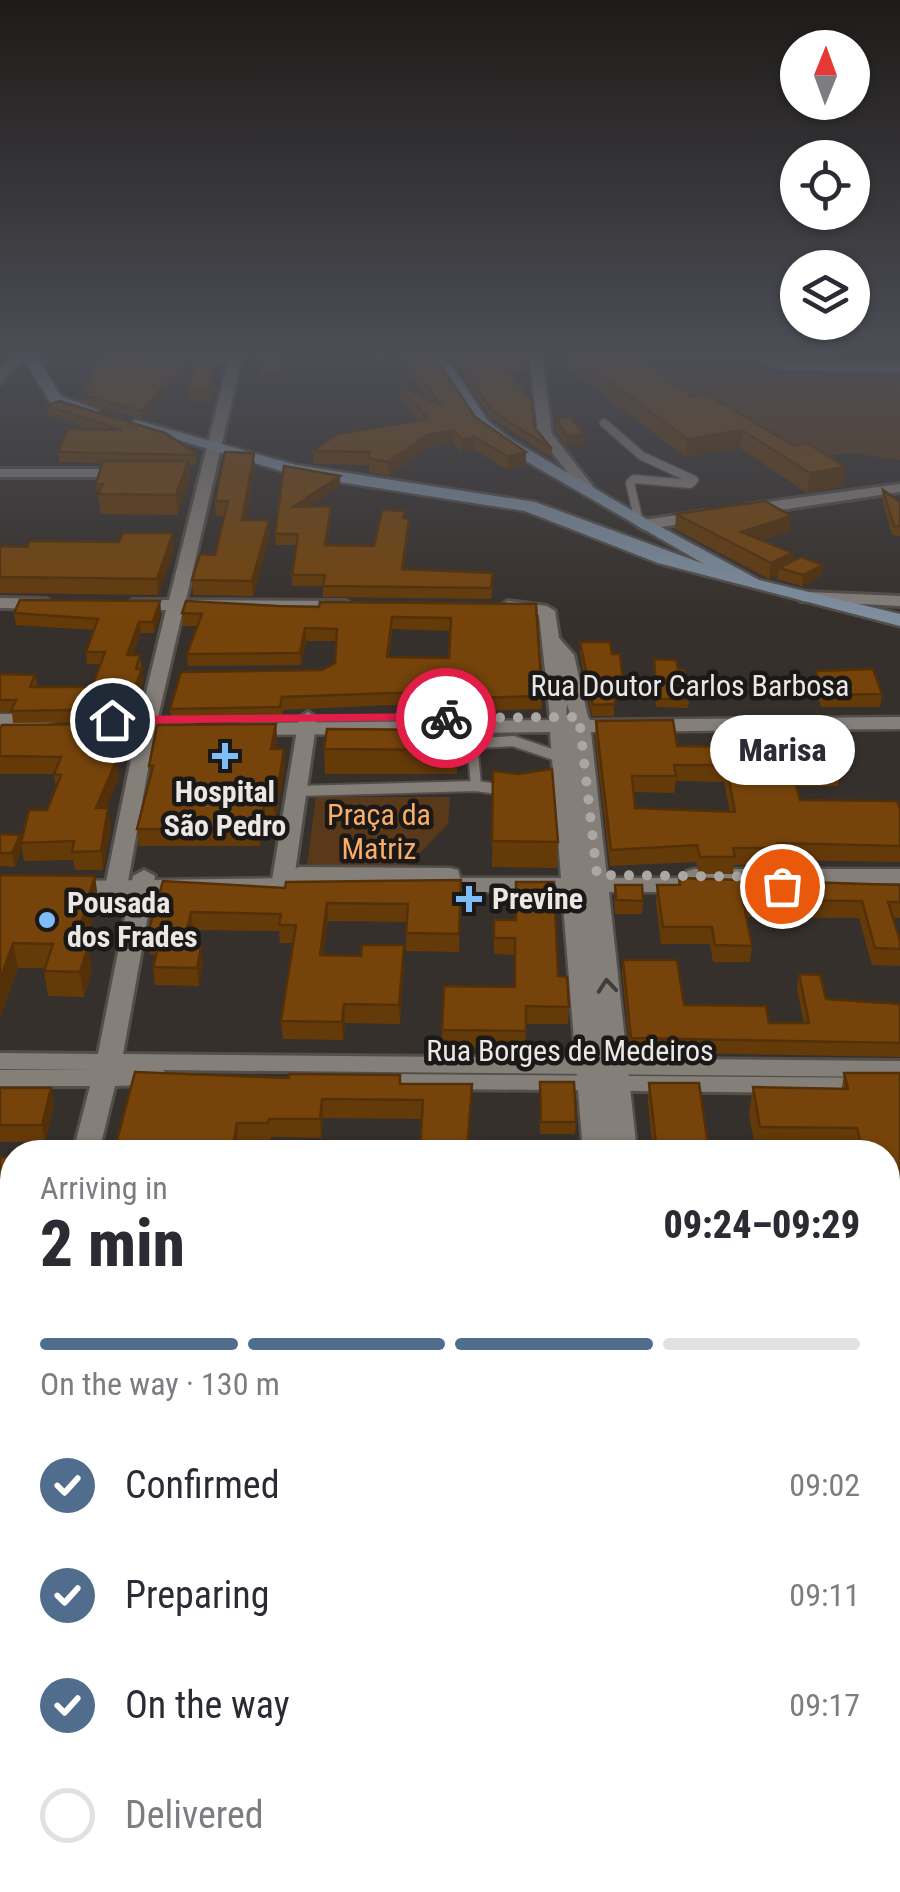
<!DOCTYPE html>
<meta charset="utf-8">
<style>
body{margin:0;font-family:"Roboto Condensed",sans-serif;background:#f2f2f3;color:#2b2b33;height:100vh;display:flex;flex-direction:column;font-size:38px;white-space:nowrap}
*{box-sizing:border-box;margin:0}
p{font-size:32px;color:#7c7c81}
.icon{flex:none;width:55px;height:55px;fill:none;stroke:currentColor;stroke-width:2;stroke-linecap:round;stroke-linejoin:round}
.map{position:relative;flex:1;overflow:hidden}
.sheet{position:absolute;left:0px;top:1140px;width:900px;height:752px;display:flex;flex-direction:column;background:#fff;border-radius:40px 40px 0 0;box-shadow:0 2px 8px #0004}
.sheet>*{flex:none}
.needle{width:65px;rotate:1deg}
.controls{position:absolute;left:780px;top:30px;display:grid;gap:20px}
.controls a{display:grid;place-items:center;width:90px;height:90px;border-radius:50%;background:#fff;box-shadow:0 2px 8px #0004;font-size:50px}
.pin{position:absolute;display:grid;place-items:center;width:85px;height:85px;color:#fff;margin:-42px;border:5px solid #fff;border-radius:50%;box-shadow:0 2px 10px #0007}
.courier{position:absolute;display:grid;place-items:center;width:100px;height:100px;margin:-50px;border:8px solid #e11d48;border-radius:50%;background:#fff;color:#222;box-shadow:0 2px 12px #0007}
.bubble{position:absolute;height:70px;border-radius:35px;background:#fff;box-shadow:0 2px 8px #0004;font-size:32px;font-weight:800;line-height:70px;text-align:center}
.headline em{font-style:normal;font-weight:800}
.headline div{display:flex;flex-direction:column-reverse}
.headline{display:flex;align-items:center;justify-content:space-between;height:170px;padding:0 40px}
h1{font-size:65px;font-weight:800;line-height:75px}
.bar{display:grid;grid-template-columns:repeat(4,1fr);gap:15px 10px;align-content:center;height:120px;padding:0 40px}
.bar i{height:12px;border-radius:8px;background:#e1e1e2}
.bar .selected{background:#516d8d}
.bar p{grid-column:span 4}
ol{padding:0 40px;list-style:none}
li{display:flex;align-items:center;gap:30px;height:110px}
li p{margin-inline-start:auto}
li .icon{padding:10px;border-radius:50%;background:#516d8d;color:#fff;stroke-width:4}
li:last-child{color:#7c7c81}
li i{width:55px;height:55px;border:5px solid #e1e1e2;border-radius:50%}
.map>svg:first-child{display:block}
.green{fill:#5a391a}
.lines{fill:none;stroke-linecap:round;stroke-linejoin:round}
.service-far1-casing{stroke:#524e4a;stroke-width:11}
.service-casing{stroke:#524e4a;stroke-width:14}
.minor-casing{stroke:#524e4a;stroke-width:6}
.tertiary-casing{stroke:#524e4a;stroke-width:5}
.secondary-casing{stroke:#524e4a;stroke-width:5}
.service-far1{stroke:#857f7a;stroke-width:8}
.service{stroke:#857f7a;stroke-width:10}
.minor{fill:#857f7a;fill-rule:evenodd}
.tertiary{fill:#857f7a;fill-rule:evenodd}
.secondary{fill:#7f8f9f;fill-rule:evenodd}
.wall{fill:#653a09;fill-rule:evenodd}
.shaded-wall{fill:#533008}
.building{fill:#76440b;stroke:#533008;stroke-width:2.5;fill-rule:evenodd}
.oneway{stroke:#403d3a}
.route{fill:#e11d48}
.done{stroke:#aba7a4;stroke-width:10;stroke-dasharray:0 18}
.poi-dot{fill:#7fbdfa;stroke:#1b1917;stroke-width:4}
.labels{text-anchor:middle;stroke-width:9;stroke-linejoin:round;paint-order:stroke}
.street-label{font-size:30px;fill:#eae7e4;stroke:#1b1917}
.poi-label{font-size:30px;font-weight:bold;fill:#eae7e4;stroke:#1b1917;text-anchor:start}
.park-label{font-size:30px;fill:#f9ad66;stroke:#1b1917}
</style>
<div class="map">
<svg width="900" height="1892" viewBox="0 0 900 1892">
<rect width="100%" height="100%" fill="#36302c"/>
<!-- green -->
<g class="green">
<path d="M608 352H754L769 374 900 375V460L852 453 804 458Z"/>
<path d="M316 797H450L448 824 406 867 307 865Z"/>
</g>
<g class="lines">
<defs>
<path id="service-far1" d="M604 423 642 456 694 480 690 484 634 479 630 483 639 522"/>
<g id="service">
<path d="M476 786 473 753 480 743 513 741 563 758"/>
<path d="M298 791 476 786 504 790"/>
</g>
<g id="minor">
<path d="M15 352H27L0 384V371Z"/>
<path d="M132 352H243L186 600 346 601 354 606 346 611 183 610 155 730 127 887 116 893 105 887 137 730 166 610H133L125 605 133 600H169L228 362 143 361Z"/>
<path d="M529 352H541L552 434 595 489V495H585L538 434Z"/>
<path d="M760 352H772L782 361 900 364V372L780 369 764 363Z"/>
<path d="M0 469H128L135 473 128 477H0Z"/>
<path d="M900 484V492L746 515 738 510 746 505Z"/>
<path d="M704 511 709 513V519L644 530 636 525 644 520Z"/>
<path d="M807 592 900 596V606L801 601V593Z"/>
<path d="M0 598 46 599 54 604 46 609 0 608Z"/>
<path d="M508 601 547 606 555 611 559 638 574 655 588 717 586 721H572L567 704 566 721 559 723 550 717 539 615 502 610 500 606Z"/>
<path d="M308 712 317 718 293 886 282 892 271 886 299 718Z"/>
<path d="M144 870 155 876 123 1054 900 1061V1077L163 1070 173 1078 170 1084 115 1086 99 1152H73L90 1086H0V1070H95L0 1069V1053L98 1054 133 876Z"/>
<path d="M373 1074 900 1078V1094L364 1088 361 1082 364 1076Z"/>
<path d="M271 1880H309L308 1892H270Z"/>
<path d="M644 1880H717L719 1886 717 1892H643Z"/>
</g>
<g id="tertiary">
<path d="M559 711 569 716 579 711 586 713 590 720 900 717V729L591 732 607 878H684L687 871 695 869H900V883H721L718 890 710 892H609L637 1152H583L562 892H430L422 890 420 882 329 881 328 890 320 892 0 896V882L291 878 288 874 292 869 300 867 450 868 458 870 460 878H561L550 732 245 735 234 729 245 723 549 720 552 713Z"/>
<path d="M0 714H45L55 720 45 726H0Z"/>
<path d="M190 724 201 730 197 734 90 737 79 731 90 725Z"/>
<path d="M900 1395V1423H888V1397Z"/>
</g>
<g id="secondary">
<path d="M19 352H33L61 396 98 410V416L50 402Z"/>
<path d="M415 352H431L453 368 488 421 512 440 650 521 759 580 900 614V626L658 563 525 511 295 475 128 425 136 420 296 465 535 502 704 564 500 446 477 427 443 374Z"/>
</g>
</defs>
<!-- service-far1 casing -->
<use href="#service-far1" class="service-far1-casing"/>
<!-- service casing -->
<use href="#service" class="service-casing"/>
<!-- minor casing -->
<use href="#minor" class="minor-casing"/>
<!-- tertiary casing -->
<use href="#tertiary" class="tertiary-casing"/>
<!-- secondary casing -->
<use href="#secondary" class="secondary-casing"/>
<!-- service-far1 -->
<use href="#service-far1" class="service-far1"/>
<!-- service -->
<use href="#service" class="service"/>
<!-- minor -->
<use href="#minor" class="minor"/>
<!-- tertiary -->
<use href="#tertiary" class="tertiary"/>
<!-- secondary -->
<use href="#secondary" class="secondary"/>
</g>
<!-- wall -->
<g class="wall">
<path d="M258 352 282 365 283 374 260 375Z"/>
<path d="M356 352H382V363L362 364Z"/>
<path d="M401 352H424L475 417 526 452V465L507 470 475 450 461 452 453 443 427 448 389 476 369 472V465L313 464V451L418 421 400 399V386L427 399 401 360Z"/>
<path d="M444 352H521L527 362V370L507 371 535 428 552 449 551 457 491 418 456 366 444 357Z"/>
<path d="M568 352H636L655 371 692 396 843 486 807 493 740 448 686 457 567 368Z"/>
<path d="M142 358 189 365 142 419 82 402V395L83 394V391Z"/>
<path d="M217 366 210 401 189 402 188 392Z"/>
<path d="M59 401 165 433 195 453 196 463V465H189L190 481 178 515 101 514 96 484 102 463 59 462 58 452 68 429H91L48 415 46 406Z"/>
<path d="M556 419 584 445 566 446 555 429Z"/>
<path d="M255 468 246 520H269L270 535 253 596 193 595 192 580 215 555 225 516H216L215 501Z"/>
<path d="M340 476V486L309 507 331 506V517L327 545 374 546 405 518 409 529 404 569 493 584 491 599 323 597V586H292V575L297 545H276L275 534Z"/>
<path d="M883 490 900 502V536L892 535 882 499Z"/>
<path d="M676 514 790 531 762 540 793 553 792 561 823 565 821 576 802 586 777 579 778 575 769 579 675 529Z"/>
<path d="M0 546 174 549 158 595 0 593Z"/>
<path d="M160 601 161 613 154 633H141L133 655H140L143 681 128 722 13 723 12 713 0 712V674L35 675 37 687H92L101 664H87L86 652 94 630 16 625 14 613Z"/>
<path d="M536 604 542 709 447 712V706L391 705 283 710 281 720 172 721 170 709 322 670 335 663 337 641H306L301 665 188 666 187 654 197 626H183L182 613 278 606ZM392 629 451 631 449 658 389 657Z"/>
<path d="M580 642 612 654 623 683V694H614V716H592L580 653Z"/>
<path d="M654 659 678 669 689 699 688 708 656 707Z"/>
<path d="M816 671 882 694 880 707H821L814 683Z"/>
<path d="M780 719 841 770 838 786H796L800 800 900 809V862L777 860 776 865H734L733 874H699L696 862 610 866 595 737 596 721 677 746 750 747 780 745 778 735ZM676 781 724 782 730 812 635 808 634 792 674 793Z"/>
<path d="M119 724 121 741 115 759 119 777 106 808H108L111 826 103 870H75L73 860 24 861 21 843 47 810 56 788 54 774H0V729Z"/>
<path d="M276 724 277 740 275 749H284L285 766 275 822H265L260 846H139L137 829 150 775 149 766Z"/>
<path d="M457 730V774H325L324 749Z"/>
<path d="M493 771 518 774 558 842 557 868 492 867Z"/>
<path d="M0 834 20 835 22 848 15 867 0 866Z"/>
<path d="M0 875 95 876 98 900 85 946 92 970 84 997 48 996 44 971 45 968H18L0 1018Z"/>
<path d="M679 878 900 885V918H894L900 940V966L872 965 859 918 746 917 752 946 750 962H713L710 944H661L656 902 657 885H678Z"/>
<path d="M461 880 459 952 406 951 407 922 328 921 323 955 361 956 404 945V963L400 1024 345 1023 343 1040 283 1039 281 1021 293 943H280L279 931 193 930 189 948H201L203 966 199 986 155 985 153 967 156 955 149 954 147 936 163 881 285 888Z"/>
<path d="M615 885 643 901 642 914H615L614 898Z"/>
<path d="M494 920 558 976 569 1007 568 1024H526L525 1048 442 1047V1030L515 987V955L494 954Z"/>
<path d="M623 960 684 1005 769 1023H804L797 988 799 974 826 999 900 1004V1057L630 1052 622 973Z"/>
<path d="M135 1072 400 1084 472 1103 422 1119 323 1118 321 1138 271 1137 270 1142H238Z"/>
<path d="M844 1073H900V1218H888V1152H756L749 1114 753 1087 842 1088Z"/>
<path d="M649 1083 709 1152H653L648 1102Z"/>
<path d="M0 1088H51L54 1105 45 1142H0Z"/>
<path d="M540 1095 576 1122 575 1134H540Z"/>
<path d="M12 1428V1561L8 1579H12V1701H0V1437L8 1436Z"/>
<path d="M888 1445 900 1504V1555H888Z"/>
</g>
<!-- shaded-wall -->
<g class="shaded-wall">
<path d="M216 357 217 366 210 401 209 392Z"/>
<path d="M188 358 189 365 142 419 141 411Z"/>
<path d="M453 430V443L427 448 389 476 388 462 427 435Z"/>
<path d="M742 430 740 448 686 457 687 439Z"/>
<path d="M584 434V445L566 446 567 436Z"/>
<path d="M475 437V450L461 452 462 439Z"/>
<path d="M526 452V465L507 470 508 457Z"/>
<path d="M254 453 255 468 244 535 242 520Z"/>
<path d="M188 461 190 481 178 515 176 495Z"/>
<path d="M845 467 843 486 807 493 810 473Z"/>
<path d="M340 476V486L294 517 293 507Z"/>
<path d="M331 506V517L325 556V545Z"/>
<path d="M791 516 790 531 740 547 741 532Z"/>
<path d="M409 519V529L402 580V569Z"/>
<path d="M269 520 270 535 253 596 252 581Z"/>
<path d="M173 533 174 549 158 595 157 579Z"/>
<path d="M793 553 791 569 779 568 778 575 769 579 771 563Z"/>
<path d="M823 565 821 576 802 586 803 575Z"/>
<path d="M160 601 161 613 154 633 153 622Z"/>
<path d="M139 622 141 633 129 667 127 655Z"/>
<path d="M305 628 306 641 301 665 300 653Z"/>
<path d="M142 669 143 681 128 722 126 709Z"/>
<path d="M119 724 121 741 110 777 107 759Z"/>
<path d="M276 724 277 740 272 766 271 749Z"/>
<path d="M284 749 285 766 275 822 274 806Z"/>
<path d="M117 759 119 777 99 826 96 808Z"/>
<path d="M264 806 265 822 260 846 259 829Z"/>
<path d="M108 808 111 826 103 870 101 851Z"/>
<path d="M20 835 22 848 15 867 12 853Z"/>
<path d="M95 876 98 900 78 970 74 946Z"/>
<path d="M327 903 328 921 321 974 320 955Z"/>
<path d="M191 912 193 930 185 966 183 947Z"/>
<path d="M13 943 18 968 0 1018V980Z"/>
<path d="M404 945V963L400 1024 399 1005Z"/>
<path d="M88 946 92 970 84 997 80 972Z"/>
<path d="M201 948 203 966 199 986 197 968Z"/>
<path d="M344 1004 345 1023 343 1040 342 1022Z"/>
<path d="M51 1088 54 1105 45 1142 42 1125Z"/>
<path d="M322 1099 323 1118 321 1138 320 1119Z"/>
<path d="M237 1123 238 1142 237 1152H232Z"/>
<path d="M12 1203V1245L0 1287V1244Z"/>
<path d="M12 1504V1561L1 1608 0 1555Z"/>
<path d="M12 1656V1687L9 1673Z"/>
</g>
<!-- building -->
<g class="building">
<path d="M105 352H135L142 358H188L141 411 82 395 91 391H83Z"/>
<path d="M258 352H278L282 365 260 367Z"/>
<path d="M358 352H382V358L361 359Z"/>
<path d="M403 352H424L440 364 475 417 526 452 508 457 475 437 462 439 453 430 427 435 388 462 368 458 370 452 313 451 338 434 428 419 400 386 440 405Z"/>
<path d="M448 352H521L527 362 501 363 532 400 535 428 552 449 491 410 456 358Z"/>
<path d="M570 352H636L655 371 692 396 707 394 794 446 807 443 845 467 810 473 742 430 687 439Z"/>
<path d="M197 357H216L209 392H188Z"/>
<path d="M59 401 165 433 195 453V455L58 452 68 429 122 430 46 406Z"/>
<path d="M570 417 584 434 567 436 556 419Z"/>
<path d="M225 452 254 453 242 520H269L252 581 192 580 200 554 215 555 228 501H215Z"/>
<path d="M103 461H188L176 495 98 494 103 484H96Z"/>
<path d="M284 466 340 476 293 507 331 506 325 545 374 546 382 510 405 511 403 518 409 519 402 569 493 573 491 588 323 586 325 575H292L298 534H275Z"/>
<path d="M883 490 900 502V526H894Z"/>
<path d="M765 501 791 516 741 532 793 553 771 563 676 514Z"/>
<path d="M123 533H173L157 579 0 577V546L27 547 30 541 119 542Z"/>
<path d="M801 557 823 565 803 575 779 568Z"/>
<path d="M20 600 160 601 153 622H139L127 655H140L136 669H142L126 709 11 711 16 700H0V674L35 675 30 687H92L105 652H86L98 619 14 613Z"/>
<path d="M186 601 278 606 319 607 320 602 536 604 542 696 447 699V693H391L282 697 280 707 170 709 181 672 322 670 335 663 337 629 305 628 300 653 187 654 202 614 182 613ZM392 617 451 618 449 658 387 657Z"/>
<path d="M580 642H610L612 654H620L623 683 613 682 615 704 593 705Z"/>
<path d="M654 659 676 660 678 669H684L689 699H657Z"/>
<path d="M873 669 882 694 823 695 816 671Z"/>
<path d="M780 719 827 720 841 770H792L800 800 897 801 900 809V846L777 843 778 848H733L735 857H700L697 845 611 850 596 721 673 720 677 746 750 747 786 745ZM674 765H726L735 812 635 808 632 776H676Z"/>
<path d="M119 724 107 759H117L96 808H108L101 851 72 852 74 841 21 843 29 810H47L61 775 54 774 61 757 0 756V729L2 725Z"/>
<path d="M276 724 271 749H284L281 769 274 806H264L259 829H137L153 766H149L157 725Z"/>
<path d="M327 729 457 730V750L324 749Z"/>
<path d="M552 769 558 842 492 841 493 771 518 774Z"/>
<path d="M0 834 20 835 12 853H0Z"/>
<path d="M0 875 95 876 74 946H88L80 972 44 971 53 944 13 943 0 980Z"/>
<path d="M679 878 900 885V902H888L900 940V949L875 948 862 901 743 900 752 946 715 945 712 927H663L657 885H680Z"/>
<path d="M461 880 459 934 406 933 408 904 327 903 320 955 361 956 362 945H404L399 1005 344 1004 342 1022 281 1021 296 925H279L281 914 191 912 183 947 201 948 197 968 153 967 161 937 147 936 163 881 285 888 286 882Z"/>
<path d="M516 882H554L558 976 567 977 569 1007 526 1006V1031L442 1030 444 986 515 987V938H494V920H516Z"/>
<path d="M615 885H642L643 901 616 900Z"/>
<path d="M623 960H677L684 1005 766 1006 769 1023H809L799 974 820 975 826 999 900 1004V1043L631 1038Z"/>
<path d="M135 1072 289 1078V1074L400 1075V1084H472L467 1152H420L423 1100 322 1099 320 1119H269L268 1123H237L232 1152H114Z"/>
<path d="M844 1073H900V1191L888 1190V1152H863L857 1128 760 1127 753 1087 848 1089Z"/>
<path d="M540 1082H574L576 1122H541Z"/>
<path d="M649 1083H699L709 1152H657Z"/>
<path d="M0 1088H51L42 1125H0Z"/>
<path d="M0 1157 12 1158V1203L0 1244Z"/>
<path d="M9 1428H12V1504L0 1555V1437L8 1436Z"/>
<path d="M888 1445 900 1504V1533H888Z"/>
<path d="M0 1579H12V1656L9 1673 0 1672Z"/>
<path d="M530 1880H618L619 1892H531Z"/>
</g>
<!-- one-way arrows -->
<defs><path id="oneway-chevron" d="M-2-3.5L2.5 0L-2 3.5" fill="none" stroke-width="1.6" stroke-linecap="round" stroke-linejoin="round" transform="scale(2.5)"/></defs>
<use class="oneway" href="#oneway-chevron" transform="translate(607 986) rotate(-95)"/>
<!-- sky -->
<linearGradient id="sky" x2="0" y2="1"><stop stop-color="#1e1a18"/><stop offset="0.57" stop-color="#4c4e56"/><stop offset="1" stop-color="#4c4e56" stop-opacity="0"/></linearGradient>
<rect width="900" height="617" fill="url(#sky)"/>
<!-- route -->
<path class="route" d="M446 713 451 720 112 724 105 720 112 716Z"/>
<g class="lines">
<!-- done -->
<path class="done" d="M446 718 579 717 597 875 778 877 782 886"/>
</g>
<!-- markers -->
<g class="poi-dot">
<path d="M220 741h10v10h10v10h-10v10h-10v-10h-10v-10h10z"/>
<path d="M464 884h10v10h10v10h-10v10h-10v-10h-10v-10h10z"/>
<circle cx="47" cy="920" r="10"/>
</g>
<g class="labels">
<!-- street labels -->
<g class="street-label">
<text x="690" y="696">Rua Doutor Carlos Barbosa</text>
<text x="570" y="1061">Rua Borges de Medeiros</text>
</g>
<!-- poi labels -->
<g class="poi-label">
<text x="225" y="802" text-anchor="middle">Hospital<tspan x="225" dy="34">São Pedro</tspan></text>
<text x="492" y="909">Previne</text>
<text x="67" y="913">Pousada<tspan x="67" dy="34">dos Frades</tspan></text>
</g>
<!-- park labels -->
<g class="park-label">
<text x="379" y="825">Praça da<tspan x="379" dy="34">Matriz</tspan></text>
</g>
</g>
</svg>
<div class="controls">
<a><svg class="needle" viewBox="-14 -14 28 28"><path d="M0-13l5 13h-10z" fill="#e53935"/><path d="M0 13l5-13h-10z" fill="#7c7c81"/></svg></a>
<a><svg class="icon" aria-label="locate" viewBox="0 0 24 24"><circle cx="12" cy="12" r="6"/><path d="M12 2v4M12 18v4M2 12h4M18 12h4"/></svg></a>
<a><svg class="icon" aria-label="layers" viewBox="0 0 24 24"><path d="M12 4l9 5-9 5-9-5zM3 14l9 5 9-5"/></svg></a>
</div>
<div class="pin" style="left:782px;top:886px;background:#ea580c"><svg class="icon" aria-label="bag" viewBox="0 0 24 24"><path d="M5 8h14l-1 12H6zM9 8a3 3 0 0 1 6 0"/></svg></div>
<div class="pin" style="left:112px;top:720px;background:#1f2937"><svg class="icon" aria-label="home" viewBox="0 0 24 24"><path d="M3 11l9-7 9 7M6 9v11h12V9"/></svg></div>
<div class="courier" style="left:446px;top:718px"><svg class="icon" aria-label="bike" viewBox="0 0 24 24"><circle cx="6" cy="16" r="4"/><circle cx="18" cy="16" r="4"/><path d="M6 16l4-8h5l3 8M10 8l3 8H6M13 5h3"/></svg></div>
<div class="bubble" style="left:710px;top:715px;width:145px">Marisa</div>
<section class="sheet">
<div class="headline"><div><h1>2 min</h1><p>Arriving in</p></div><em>09:24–09:29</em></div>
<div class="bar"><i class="selected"></i><i class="selected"></i><i class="selected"></i><i></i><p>On the way · 130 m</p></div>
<ol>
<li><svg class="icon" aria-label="check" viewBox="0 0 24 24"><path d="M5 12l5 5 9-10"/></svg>Confirmed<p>09:02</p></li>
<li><svg class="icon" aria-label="check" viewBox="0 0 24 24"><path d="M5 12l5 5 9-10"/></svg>Preparing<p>09:11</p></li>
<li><svg class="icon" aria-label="check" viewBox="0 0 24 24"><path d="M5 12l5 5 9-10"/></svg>On the way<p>09:17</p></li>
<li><i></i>Delivered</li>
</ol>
</section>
</div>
